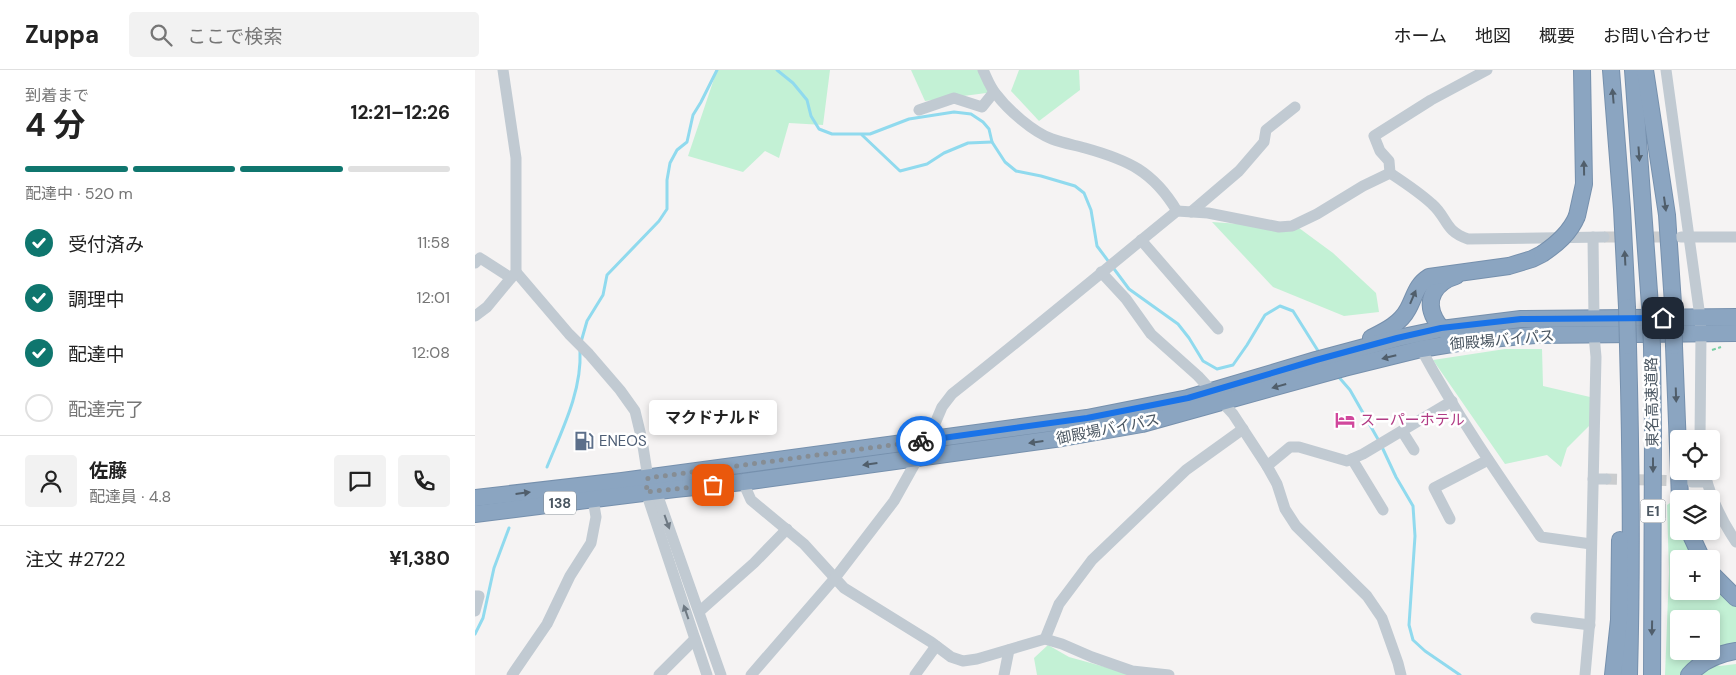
<!DOCTYPE html>
<html lang="ja">
<meta charset="utf-8">
<style>
body{margin:0;font-family:"DM Sans","Noto Sans JP",sans-serif;background:#f2f2f2;color:#222;height:100vh;display:flex;flex-direction:column;font-size:19px;white-space:nowrap}
*{box-sizing:border-box;margin:0}
p{font-size:16px;color:#767676}
.icon{flex:none;width:28px;height:28px;fill:none;stroke:currentColor;stroke-width:2;stroke-linecap:round;stroke-linejoin:round}
.map{position:relative;flex:1;overflow:hidden}
.sheet{display:flex;flex-direction:column;background:#fff;width:475px}
.sheet>*{flex:none}
.buttons{position:absolute;left:1195px;top:360px;display:grid;gap:10px}
.buttons a{display:grid;place-items:center;width:50px;height:50px;border-radius:5px;background:#fff;box-shadow:0 2px 8px #0003;font-size:25px}
.pin{position:absolute;display:grid;place-items:center;width:42px;height:42px;color:#fff;margin:-21px;border-radius:10px;box-shadow:0 2px 8px #0006}
.courier{position:absolute;display:grid;place-items:center;width:50px;height:50px;margin:-25px;border:4px solid #1a73e8;border-radius:50%;background:#fff;color:#222;box-shadow:0 1px 6px #0007}
.bubble{position:absolute;height:35px;border-radius:5px;background:#fff;box-shadow:0 2px 8px #0003;font-size:16px;font-weight:700;line-height:35px;text-align:center}
.summary em{font-style:normal;font-weight:700}
.summary div{display:flex;flex-direction:column-reverse}
.summary{display:flex;align-items:center;justify-content:space-between;height:85px;padding:0 25px}
h1{font-size:32px;font-weight:700;line-height:38px}
.bar{display:grid;grid-template-columns:repeat(4,1fr);gap:8px 5px;align-content:center;height:60px;padding:0 25px}
.bar i{height:6px;border-radius:4px;background:#e0e0e0}
.bar .current{background:#0f766e}
.bar p{grid-column:span 4}
.line{display:flex;align-items:center;gap:12px;padding:0 25px;border-top:1px solid #e0e0e0}
.line div{flex:1}
.round{display:grid;place-items:center;flex:none;width:52px;height:52px;border-radius:5px;background:#f2f2f2}
ol{padding:0 25px;list-style:none}
li{display:flex;align-items:center;gap:15px;height:55px}
li p{margin-inline-start:auto}
li .icon{padding:5px;border-radius:50%;background:#0f766e;color:#fff;stroke-width:4}
li:last-child{color:#767676}
li i{width:28px;height:28px;border:2px solid #e0e0e0;border-radius:50%}
header{display:flex;align-items:center;gap:30px;box-sizing:border-box;height:70px;padding:0 25px;background:#fff;border-bottom:1px solid #e0e0e0}
header strong{font-size:24px}
nav{display:flex;gap:28px;margin-inline-start:auto;font-size:18px}
.search{width:350px;height:45px;background:#f2f2f2;display:flex;align-items:center;gap:12px;box-sizing:border-box;padding:0 18px;border-radius:5px;color:#767676;font-size:19px}
main{display:flex;flex:1;min-height:0}
.map>svg:first-child{display:block}
.green{fill:#c3f1d5}
.lines{fill:none;stroke-linecap:round;stroke-linejoin:round}
.stream{stroke:#90daee;stroke-width:3}
.minor-tunnel{stroke:#caccce;stroke-width:11;stroke-dasharray:11 5.5;stroke-linecap:butt}
.highway-casing{stroke:#7690ad;stroke-width:18}
.path{stroke:#7ad0a6;stroke-width:2;stroke-dasharray:4 2.5;stroke-linecap:butt}
.minor{stroke:#c1cad2;stroke-width:11}
.highway{stroke:#8ba5c1;stroke-width:16}
.highway-bridge-casing{stroke:#7690ad;stroke-width:18;stroke-linecap:butt}
.highway-bridge{stroke:#8ba5c1;stroke-width:16}
.oneway{fill:#505e6b}
.oneway2{fill:#6e7983}
.done{stroke:#868d94;stroke-width:5;stroke-dasharray:0 9}
.route{stroke:#1a73e8;stroke-width:6}
.labels{text-anchor:middle;stroke-width:5;stroke-linejoin:round;paint-order:stroke}
.shield{fill:#fff;stroke:#808990;stroke-width:1}
.shield-label{font-size:14px;font-weight:bold;fill:#4a5661}
.street-label{font-size:15px;fill:#4a5661;stroke:#fff}
.hotel-label{font-size:15px;fill:#b23c85;stroke:#fff;text-anchor:start}
.service-label{font-size:15px;fill:#4e5e75;stroke:#fff;text-anchor:start}
</style>
<header>
<strong>Zuppa</strong>
<div class="search"><svg class="icon" aria-label="search" viewBox="0 0 24 24"><circle cx="10" cy="10" r="6"/><path d="M15 15l6 6"/></svg>ここで検索</div>
<nav><a>ホーム</a><a>地図</a><a>概要</a><a>お問い合わせ</a></nav>
</header>
<main>
<section class="sheet">
<div class="summary"><div><h1>4 分</h1><p>到着まで</p></div><em>12:21–12:26</em></div>
<div class="bar"><i class="current"></i><i class="current"></i><i class="current"></i><i></i><p>配達中 · 520 m</p></div>
<ol>
<li><svg class="icon" aria-label="check" viewBox="0 0 24 24"><path d="M5 12l5 5 9-10"/></svg>受付済み<p>11:58</p></li>
<li><svg class="icon" aria-label="check" viewBox="0 0 24 24"><path d="M5 12l5 5 9-10"/></svg>調理中<p>12:01</p></li>
<li><svg class="icon" aria-label="check" viewBox="0 0 24 24"><path d="M5 12l5 5 9-10"/></svg>配達中<p>12:08</p></li>
<li><i></i>配達完了</li>
</ol>
<div class="line" style="height:90px"><a class="round"><svg class="icon" aria-label="person" viewBox="0 0 24 24"><circle cx="12" cy="8" r="4"/><path d="M4 21q1-7 8-7t8 7"/></svg></a><div><b>佐藤</b><p>配達員 · 4.8</p></div><a class="round"><svg class="icon" aria-label="chat" viewBox="0 0 24 24"><path d="M4 5h16v11H9l-5 4z"/></svg></a><a class="round"><svg class="icon" aria-label="phone" viewBox="0 0 24 24"><path d="M5 4h4l2 5-3 2q2 4 5 5l2-3 5 2v4C11 20 4 13 5 4z"/></svg></a></div>
<div class="line" style="height:65px"><div>注文 #2722</div><b>¥1,380</b></div>
</section>
<div class="map">
<svg width="1261" height="605" viewBox="0 0 1261 605">
<rect width="100%" height="100%" fill="#f5f3f3"/>
<!-- green -->
<g class="green">
<path d="M242 0H355L348 55 314 53 304 88 290 81 268 102 213 86Z"/>
<path d="M436 0H506L519 22 450 31Z"/>
<path d="M544 0H604L605 20 564 51 536 21Z"/>
<path d="M737 152 824 158 858 183 901 223 904 242 869 246 798 217Z"/>
<path d="M1030 279H1067L1068 316 1115 327V355L1092 378 1086 397 1072 385 1030 394 958 290Z"/>
<path d="M1198 431 1204 452V461H1207L1221 489H1204V521H1236V510L1261 533V575L1236 580V549H1204V581H1234L1206 605H1190L1194 502 1192 435Z"/>
<path d="M573 575 594 587 659 605H562L559 588Z"/>
<path d="M1241 594 1245 596 1261 594V605H1224Z"/>
</g>
<g class="lines">
<!-- stream -->
<g class="stream">
<path d="M302 0 318 13 332 30 336 46 344 59 357 64H395L434 49 479 42 496 44 508 52 514 59 517 72 530 92 541 101 566 106 600 116 609 123 616 140 622 176 654 219 703 254 714 268 728 291 742 299 758 295 772 275 790 245 805 236 818 241 845 284"/>
<path d="M387 65 425 101 452 94 469 83 493 73 517 72"/>
<path d="M106 272 112 251 128 225 132 205 184 151 192 139V110L195 93 202 80 212 72 218 45 226 32 242 0"/>
<path d="M862 305 875 320 904 371"/>
<path d="M907 377 921 407 938 436 940 466 934 555 938 570 950 581 985 605"/>
<path d="M72 397C87 360 107 321 105 281"/>
<path d="M0 564 8 548 19 498 34 458"/>
</g>
<!-- minor-tunnel -->
<g class="minor-tunnel">
<path d="M1129 167H1199"/>
<path d="M1131 409 1212 411"/>
</g>
<defs>
<g id="highway">
<path d="M1136 0 1147 139 1152 237"/>
<path d="M1158 0 1175 236"/>
<path d="M1170 0 1192 145 1198 234"/>
<path d="M1102 146 1109 114 1107 0"/>
<path d="M974 264C968 260 963 255 960 249 949 229 961 212 981 206"/>
<path d="M896 268C910 261 925 254 933 239 940 226 941 215 954 207L1034 196 1057 189 1067 184"/>
<path d="M1153 276C1156 385 1157 495 1154 605"/>
<path d="M1177 276 1178 363 1177 605"/>
<path d="M1199 276 1205 429"/>
<path d="M0 428 147 411 612 348 713 328 841 290 923 268 966 259 1046 249 1261 247"/>
<path d="M0 444 200 419 268 412 587 368 667 354 869 298 946 279 995 271 1060 265 1261 263"/>
<path d="M1214 461 1227 489"/>
<path d="M1236 503 1261 528"/>
<path d="M1138 605 1144 550 1145 470"/>
<path d="M1214 605C1227 591 1242 584 1261 581"/>
</g>
</defs>
<!-- highway casing -->
<use href="#highway" class="highway-casing"/>
<!-- path -->
<path class="path" d="M1237 280 1246 277"/>
<!-- minor -->
<g class="minor">
<path d="M508 0C512 8 515 17 521 24 533 40 558 62 577 69 588 73 599 75 610 78 653 90 678 101 702 141"/>
<path d="M1191 0 1225 247 1226 264 1225 369"/>
<path d="M444 40 479 28 507 37 519 22"/>
<path d="M915 103C930 113 944 122 957 134 973 148 969 161 993 169L1129 167"/>
<path d="M915 103 914 91 905 81 899 66 956 30 1012 0"/>
<path d="M716 142 764 101 789 72 791 60 820 37"/>
<path d="M1118 167 1119 249"/>
<path d="M1206 167H1261"/>
<path d="M666 170 743 259"/>
<path d="M0 193 5 188 36 208"/>
<path d="M41 202 94 264 114 284 145 320 160 341 167 370 173 408 171 422 232 605"/>
<path d="M626 202 651 229 676 264 723 306 758 344 792 396 802 414 810 439 821 456 892 526 907 548 923 593 926 605"/>
<path d="M0 246 12 237 41 202V88L28 0"/>
<path d="M946 279C981 344 1024 406 1066 467L1116 474"/>
<path d="M927 361 939 380"/>
<path d="M877 389 908 440"/>
<path d="M792 396 815 377H824L872 391 888 384 977 331"/>
<path d="M1229 401C1235 426 1247 451 1261 472"/>
<path d="M1118 409H1131"/>
<path d="M268 412 276 430 329 474 369 518 456 572 476 587 488 591 502 589 570 569 587 574 617 587 657 601 694 605"/>
<path d="M1217 412H1232"/>
<path d="M178 415 181 421 246 605"/>
<path d="M975 449 959 418 1013 390"/>
<path d="M0 526H4L0 541"/>
<path d="M225 541 279 493 312 459"/>
<path d="M1061 548 1115 555"/>
<path d="M570 569 584 534 617 490 711 400 768 359"/>
<path d="M37 605 72 554 95 506 116 473 121 447 118 429"/>
<path d="M184 605 220 569"/>
<path d="M276 605 360 508 419 431 453 370 467 337 477 324C553 264 627 202 702 141L733 143 804 157 817 156 842 144 888 116 915 103"/>
<path d="M440 605 461 576"/>
<path d="M529 605 534 580"/>
<path d="M1110 605 1115 549 1121 287 1119 265"/>
</g>
<!-- highway -->
<use href="#highway" class="highway"/>
<defs>
<g id="highway-bridge">
<path d="M1067 184C1082 174 1095 163 1102 146"/>
<path d="M1198 234 1199 276"/>
<path d="M1175 236 1177 276"/>
<path d="M1152 237 1153 276"/>
</g>
</defs>
<!-- highway-bridge casing -->
<use href="#highway-bridge" class="highway-bridge-casing"/>
<!-- highway-bridge -->
<use href="#highway-bridge" class="highway-bridge"/>
</g>
<!-- one-way arrows -->
<defs><path id="oneway-solid" d="M-6-.8H1V-3.2L6.5 0L1 3.2V.8H-6Z" transform="scale(1.25)"/></defs>
<g class="oneway">
<use href="#oneway-solid" transform="translate(1138 26) rotate(-95)"/>
<use href="#oneway-solid" transform="translate(1164 84) rotate(86)"/>
<use href="#oneway-solid" transform="translate(1109 98) rotate(-91)"/>
<use href="#oneway-solid" transform="translate(1190 134) rotate(82)"/>
<use href="#oneway-solid" transform="translate(1150 188) rotate(-93)"/>
<use href="#oneway-solid" transform="translate(938 227) rotate(-67)"/>
<use href="#oneway-solid" transform="translate(914 287) rotate(166)"/>
<use href="#oneway-solid" transform="translate(804 316) rotate(164)"/>
<use href="#oneway-solid" transform="translate(1201 325) rotate(88)"/>
<use href="#oneway-solid" transform="translate(561 372) rotate(172)"/>
<use href="#oneway-solid" transform="translate(395 394) rotate(172)"/>
<use href="#oneway-solid" transform="translate(1178 395) rotate(90)"/>
<use href="#oneway-solid" transform="translate(48 423) rotate(-7)"/>
<use href="#oneway-solid" transform="translate(1177 558) rotate(91)"/>
</g>
<g class="oneway2">
<use href="#oneway-solid" transform="translate(192 452) rotate(70)"/>
<use href="#oneway-solid" transform="translate(211 542) rotate(-109)"/>
</g>
<g class="lines">
<!-- done -->
<path class="done" d="M238 415 171 422 173 408 446 371"/>
<!-- route -->
<path class="route" d="M446 371 612 348 713 328 841 290 922 268 966 258 1046 249 1188 248"/>
</g>
<!-- icons -->
<defs>
<symbol id="hotel-bare" viewBox="-9 -9 18 18"><path d="M-6-4.5h1.5V1H6V5H4.5V3h-9V5H-6ZM-4 0a1.8 1.8 0 1 1 3.6 0ZM.5 0V-2.5h3Q6-2.5 6 0Z" fill="#d1479c" stroke="#fff" stroke-width="2.5" paint-order="stroke"/></symbol>
<symbol id="fuel-bare" viewBox="-9 -9 18 18"><path d="M-5.5-6h7V0h2V4h1.3V-2.5L3-4.5l.8-.8L6-3V5H2.5V1h-1V6h-7ZM-4.2-4.7v3.2H.2V-4.7Z" fill="#5c6f8a" stroke="#fff" stroke-width="2.5" paint-order="stroke"/></symbol>
</defs>
<g fill-rule="evenodd">
<use href="#hotel-bare" x="856" y="336" width="28" height="28"/>
<use href="#fuel-bare" x="95" y="357" width="28" height="28"/>
</g>
<g class="labels">
<!-- shield labels -->
<g class="shield">
<rect x="69" y="421.5" width="32" height="23" rx="4"/>
<rect x="1165.5" y="429.5" width="25" height="23" rx="4"/>
</g>
<g class="shield-label">
<text x="85" y="438">138</text>
<text x="1178" y="446">E1</text>
</g>
<!-- street labels -->
<g class="street-label">
<text transform="translate(1027 270) rotate(-5)" y="5">御殿場バイパス</text>
<text transform="translate(1177 332) rotate(-91)" y="5">東名高速道路</text>
<text transform="translate(633 359) rotate(-11)" y="5">御殿場バイパス</text>
</g>
<!-- hotel labels -->
<g class="hotel-label">
<text x="885" y="355">スーパーホテル</text>
</g>
<!-- service labels -->
<g class="service-label">
<text x="124" y="376">ENEOS</text>
</g>
</g>
</svg>
<div class="buttons">
<a><svg class="icon" aria-label="locate" viewBox="0 0 24 24"><circle cx="12" cy="12" r="6"/><path d="M12 2v4M12 18v4M2 12h4M18 12h4"/></svg></a>
<a><svg class="icon" aria-label="layers" viewBox="0 0 24 24"><path d="M12 4l9 5-9 5-9-5zM3 14l9 5 9-5"/></svg></a>
<a>+</a>
<a>−</a>
</div>
<div class="pin" style="left:238px;top:415px;background:#ea580c"><svg class="icon" aria-label="bag" viewBox="0 0 24 24"><path d="M5 8h14l-1 12H6zM9 8a3 3 0 0 1 6 0"/></svg></div>
<div class="pin" style="left:1188px;top:248px;background:#1f2937"><svg class="icon" aria-label="home" viewBox="0 0 24 24"><path d="M3 11l9-7 9 7M6 9v11h12V9"/></svg></div>
<div class="courier" style="left:446px;top:371px"><svg class="icon" aria-label="bike" viewBox="0 0 24 24"><circle cx="6" cy="16" r="4"/><circle cx="18" cy="16" r="4"/><path d="M6 16l4-8h5l3 8M10 8l3 8H6M13 5h3"/></svg></div>
<div class="bubble" style="left:174px;top:330px;width:128px">マクドナルド</div>
</div>
</main>
